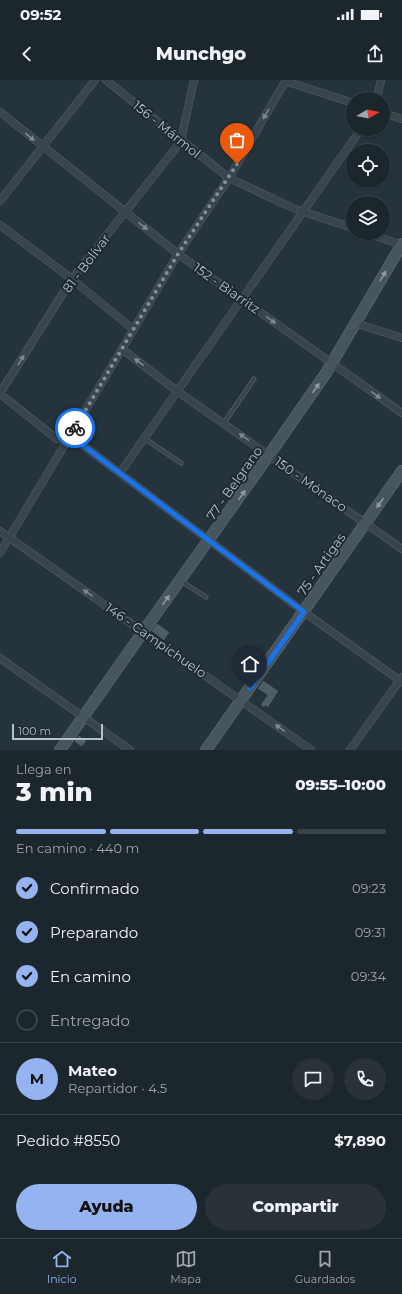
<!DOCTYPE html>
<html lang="es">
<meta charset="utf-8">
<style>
body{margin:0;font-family:Montserrat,sans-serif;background:#293239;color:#f1f3f6;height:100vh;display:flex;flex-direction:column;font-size:15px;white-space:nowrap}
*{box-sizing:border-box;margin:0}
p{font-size:13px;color:#a0a5aa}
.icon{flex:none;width:22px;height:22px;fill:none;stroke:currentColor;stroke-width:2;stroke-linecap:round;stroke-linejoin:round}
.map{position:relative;height:670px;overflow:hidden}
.sheet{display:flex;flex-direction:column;background:#1c262d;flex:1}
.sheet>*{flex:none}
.needle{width:26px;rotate:81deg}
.tools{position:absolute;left:346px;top:12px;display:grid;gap:8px}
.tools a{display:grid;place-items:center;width:44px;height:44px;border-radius:50%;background:#1c262d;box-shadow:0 1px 3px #0004,0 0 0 1px #3a4349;font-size:20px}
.scale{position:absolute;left:12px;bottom:10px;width:91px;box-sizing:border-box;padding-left:4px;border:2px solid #b4c0c7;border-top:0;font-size:11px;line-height:14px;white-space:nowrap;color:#b4c0c7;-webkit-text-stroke:3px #1d2a31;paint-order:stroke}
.pin{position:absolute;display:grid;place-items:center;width:34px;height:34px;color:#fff;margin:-41px -17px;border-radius:50% 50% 50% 0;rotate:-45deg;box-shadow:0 0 4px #0007}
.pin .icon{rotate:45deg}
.courier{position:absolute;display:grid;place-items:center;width:40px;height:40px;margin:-20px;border:3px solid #1a73e8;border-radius:50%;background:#fff;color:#222;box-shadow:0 1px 5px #0007}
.summary em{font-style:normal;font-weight:800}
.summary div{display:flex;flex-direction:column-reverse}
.summary{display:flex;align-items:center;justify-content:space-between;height:68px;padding:0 16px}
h1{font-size:26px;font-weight:800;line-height:30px}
.bar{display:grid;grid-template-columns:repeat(4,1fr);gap:6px 4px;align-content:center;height:48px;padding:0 16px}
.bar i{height:5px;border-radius:3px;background:#3a4349}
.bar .on{background:#95b2f1}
.bar p{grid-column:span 4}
.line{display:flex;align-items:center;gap:10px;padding:0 16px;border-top:1px solid #3a4349}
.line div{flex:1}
.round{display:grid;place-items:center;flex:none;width:42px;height:42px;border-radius:21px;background:#293239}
ol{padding:0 16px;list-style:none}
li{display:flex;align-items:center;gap:12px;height:44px}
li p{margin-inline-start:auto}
li .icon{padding:4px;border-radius:50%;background:#95b2f1;color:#111;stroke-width:4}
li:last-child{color:#a0a5aa}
li i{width:22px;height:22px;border:2px solid #3a4349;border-radius:50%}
.button{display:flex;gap:8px;margin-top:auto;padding:8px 16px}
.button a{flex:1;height:46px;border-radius:24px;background:#95b2f1;color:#111;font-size:16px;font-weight:800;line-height:46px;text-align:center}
.button a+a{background:#293239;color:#f1f3f6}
.status{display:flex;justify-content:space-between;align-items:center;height:28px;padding:0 20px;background:#1c262d;direction:ltr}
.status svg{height:11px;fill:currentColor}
header{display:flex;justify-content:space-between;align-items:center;height:52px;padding:0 16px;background:#1c262d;font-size:18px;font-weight:800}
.dock{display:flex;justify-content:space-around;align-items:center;height:56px;border-top:1px solid #3a4349;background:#1c262d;font-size:11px;color:#a0a5aa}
.dock a{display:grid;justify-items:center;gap:2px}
.dock .on{color:#95b2f1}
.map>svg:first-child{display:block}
.building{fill:#4e5e67;stroke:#1f2c33}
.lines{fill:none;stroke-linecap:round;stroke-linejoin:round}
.lane-casing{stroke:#56636a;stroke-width:5}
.street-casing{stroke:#56636a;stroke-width:8}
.secondary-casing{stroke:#56636a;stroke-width:12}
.lane{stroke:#38454c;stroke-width:3.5}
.street{stroke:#38454c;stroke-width:7}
.secondary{stroke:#47555f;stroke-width:10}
.oneway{fill:#7c8990}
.oneway2{fill:#8e9ba3}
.done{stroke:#828f96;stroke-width:4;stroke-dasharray:0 7.2}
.route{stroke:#1a73e8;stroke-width:5}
.labels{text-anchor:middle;stroke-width:4;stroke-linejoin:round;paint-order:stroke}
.street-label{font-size:13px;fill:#b4c0c7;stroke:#1d2a31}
</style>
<div class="status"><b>09:52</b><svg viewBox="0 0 49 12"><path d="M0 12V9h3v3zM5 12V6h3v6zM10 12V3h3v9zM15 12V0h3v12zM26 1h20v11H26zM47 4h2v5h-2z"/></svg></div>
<header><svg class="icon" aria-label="back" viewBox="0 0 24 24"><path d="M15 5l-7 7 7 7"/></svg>Munchgo<svg class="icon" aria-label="share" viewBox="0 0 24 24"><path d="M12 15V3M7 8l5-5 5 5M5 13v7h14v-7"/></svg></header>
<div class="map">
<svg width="402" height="670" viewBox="0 0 402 670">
<rect width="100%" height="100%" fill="#25333c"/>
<!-- building -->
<g class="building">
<path d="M157 543 170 552 164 561 151 551Z"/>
<path d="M263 600 279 611 268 628 265 626 264 628 260 625 267 615 257 609Z"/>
<path d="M79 655 87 661 82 667 74 662Z"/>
</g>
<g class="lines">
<defs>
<g id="lane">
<path d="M224 343 254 299"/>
<path d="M144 358 181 383"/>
<path d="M181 501 206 517"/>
</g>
<g id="street">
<path d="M106 0 229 98 295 129 353 148"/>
<path d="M285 1 353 23"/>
<path d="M377 19 381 0"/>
<path d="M0 32 178 174 402 333"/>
<path d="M383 33 402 39"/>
<path d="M0 121 95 0"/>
<path d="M0 145 72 199 134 250"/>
<path d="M367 153 402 165"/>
<path d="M355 243 402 258"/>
<path d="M122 269 177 311 402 469"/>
<path d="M0 313 72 199 179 64 181 60 194 0"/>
<path d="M0 314 57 359 76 360 304 532 402 602"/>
<path d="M120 393 361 49"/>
<path d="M0 451 311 670"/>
<path d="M0 473 122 269 178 174 229 98 286 0"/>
<path d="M0 578 130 670"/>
<path d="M350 670 402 597"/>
</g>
<g id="secondary">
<path d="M60 670 143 552 269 375 326 293 402 164"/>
<path d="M206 670 402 391"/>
</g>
</defs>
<!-- lane casing -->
<use href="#lane" class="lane-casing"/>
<!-- street casing -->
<use href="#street" class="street-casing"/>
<!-- secondary casing -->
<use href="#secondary" class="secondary-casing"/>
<!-- lane -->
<use href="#lane" class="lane"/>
<!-- street -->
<use href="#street" class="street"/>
<!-- secondary -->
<use href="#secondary" class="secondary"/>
</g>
<!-- one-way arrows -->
<defs><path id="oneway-solid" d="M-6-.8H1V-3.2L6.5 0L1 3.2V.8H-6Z"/></defs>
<g class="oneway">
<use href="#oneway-solid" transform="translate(266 34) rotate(120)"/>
<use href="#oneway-solid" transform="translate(30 57) rotate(39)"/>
<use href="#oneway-solid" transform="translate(143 146) rotate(38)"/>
<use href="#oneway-solid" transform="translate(271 240) rotate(36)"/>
<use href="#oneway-solid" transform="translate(21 280) rotate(-58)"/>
<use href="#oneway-solid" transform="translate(139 282) rotate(-143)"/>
<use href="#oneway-solid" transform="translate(376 315) rotate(36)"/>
<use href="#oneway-solid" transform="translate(244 357) rotate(-145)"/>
<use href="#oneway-solid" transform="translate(88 513) rotate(-145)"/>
<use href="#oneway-solid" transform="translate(280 648) rotate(-145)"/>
</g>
<g class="oneway2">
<use href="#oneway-solid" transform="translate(383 196) rotate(-60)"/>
<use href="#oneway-solid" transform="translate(316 308) rotate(-55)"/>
<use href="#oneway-solid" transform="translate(242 415) rotate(-55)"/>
<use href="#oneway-solid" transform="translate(380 423) rotate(125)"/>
<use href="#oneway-solid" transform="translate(166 520) rotate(-54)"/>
</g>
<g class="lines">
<!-- done -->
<path class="done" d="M75 348 178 174 237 84"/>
<!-- route -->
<path class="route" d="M75 348 68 359 76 360 304 532 250 608"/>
</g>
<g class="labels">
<!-- street labels -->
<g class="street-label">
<text transform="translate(167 49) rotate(39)" y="5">156 - Mármol</text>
<text transform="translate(86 183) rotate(-53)" y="5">81 - Bolívar</text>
<text transform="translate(227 208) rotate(35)" y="5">152 - Biarritz</text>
<text transform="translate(234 403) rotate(-55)" y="5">77 - Belgrano</text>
<text transform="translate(311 404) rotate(35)" y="5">150 - Mónaco</text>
<text transform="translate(321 484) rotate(-55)" y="5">75 - Artigas</text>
<text transform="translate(156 560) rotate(35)" y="5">146 - Campichuelo</text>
</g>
</g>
</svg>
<div class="tools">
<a><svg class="needle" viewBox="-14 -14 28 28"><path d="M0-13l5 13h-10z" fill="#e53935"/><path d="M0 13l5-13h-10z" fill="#a0a5aa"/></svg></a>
<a><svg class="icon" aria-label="locate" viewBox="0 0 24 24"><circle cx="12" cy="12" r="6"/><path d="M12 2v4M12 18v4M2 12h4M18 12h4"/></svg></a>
<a><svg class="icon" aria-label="layers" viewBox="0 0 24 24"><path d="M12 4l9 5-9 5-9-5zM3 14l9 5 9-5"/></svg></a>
</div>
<div class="scale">100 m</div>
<div class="pin" style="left:237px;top:84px;background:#ea580c"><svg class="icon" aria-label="bag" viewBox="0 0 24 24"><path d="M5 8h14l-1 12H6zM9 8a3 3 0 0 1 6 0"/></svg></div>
<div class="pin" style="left:250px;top:608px;background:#1f2937"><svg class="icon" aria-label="home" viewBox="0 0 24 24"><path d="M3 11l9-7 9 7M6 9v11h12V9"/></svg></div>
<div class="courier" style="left:75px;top:348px"><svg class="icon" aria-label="bike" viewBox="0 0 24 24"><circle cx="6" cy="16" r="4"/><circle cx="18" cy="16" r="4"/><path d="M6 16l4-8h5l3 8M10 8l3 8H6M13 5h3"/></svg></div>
</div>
<section class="sheet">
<div class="summary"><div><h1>3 min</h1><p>Llega en</p></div><em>09:55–10:00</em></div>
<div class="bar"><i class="on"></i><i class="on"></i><i class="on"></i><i></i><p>En camino · 440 m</p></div>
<ol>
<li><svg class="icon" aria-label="check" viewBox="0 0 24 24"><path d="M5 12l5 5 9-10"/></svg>Confirmado<p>09:23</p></li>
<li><svg class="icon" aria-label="check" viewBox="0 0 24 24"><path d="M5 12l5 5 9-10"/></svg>Preparando<p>09:31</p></li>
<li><svg class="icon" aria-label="check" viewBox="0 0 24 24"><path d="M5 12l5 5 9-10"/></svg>En camino<p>09:34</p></li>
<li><i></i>Entregado</li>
</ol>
<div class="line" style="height:72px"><b class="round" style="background:#95b2f1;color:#111">M</b><div><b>Mateo</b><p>Repartidor · 4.5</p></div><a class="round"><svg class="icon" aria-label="chat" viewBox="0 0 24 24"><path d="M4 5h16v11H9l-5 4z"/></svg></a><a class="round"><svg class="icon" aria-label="phone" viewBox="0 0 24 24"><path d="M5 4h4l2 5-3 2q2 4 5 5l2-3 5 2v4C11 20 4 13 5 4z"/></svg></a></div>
<div class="line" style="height:52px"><div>Pedido #8550</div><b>$7,890</b></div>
<div class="button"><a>Ayuda</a><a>Compartir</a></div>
</section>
<nav class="dock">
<a class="on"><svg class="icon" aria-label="home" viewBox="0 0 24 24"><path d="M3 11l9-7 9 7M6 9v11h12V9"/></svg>Inicio</a>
<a><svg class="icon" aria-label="map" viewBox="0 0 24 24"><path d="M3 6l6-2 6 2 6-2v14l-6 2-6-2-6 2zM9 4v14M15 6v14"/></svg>Mapa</a>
<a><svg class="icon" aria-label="saved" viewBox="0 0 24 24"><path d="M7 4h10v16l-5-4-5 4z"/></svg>Guardados</a>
</nav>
